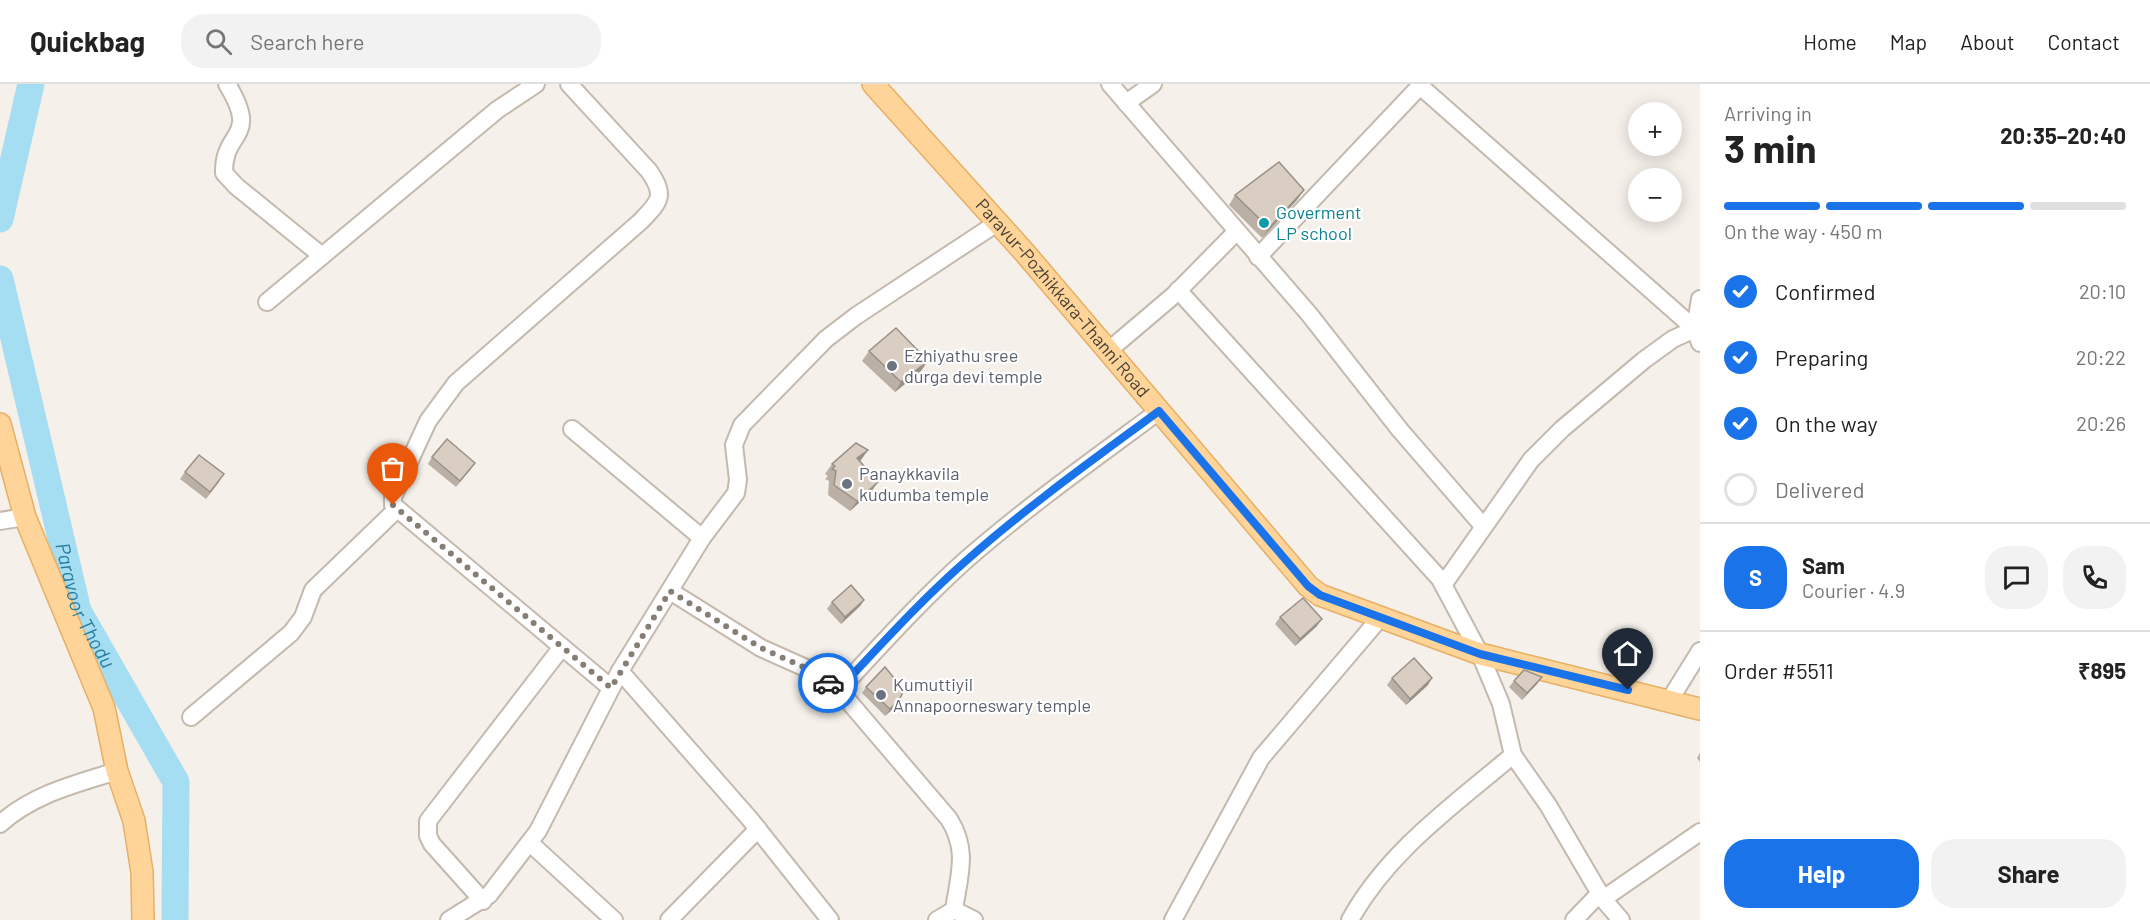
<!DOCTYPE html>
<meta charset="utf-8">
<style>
body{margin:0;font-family:Barlow,sans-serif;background:#f2f2f2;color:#222;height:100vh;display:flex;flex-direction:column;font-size:22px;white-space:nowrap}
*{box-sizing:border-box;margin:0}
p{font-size:20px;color:#767676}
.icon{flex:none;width:33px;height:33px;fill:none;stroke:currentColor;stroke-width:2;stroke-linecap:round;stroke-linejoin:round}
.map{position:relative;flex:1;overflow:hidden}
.sheet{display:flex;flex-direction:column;background:#fff;width:450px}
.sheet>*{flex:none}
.fabs{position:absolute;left:1628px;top:18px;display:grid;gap:12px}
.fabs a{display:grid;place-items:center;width:54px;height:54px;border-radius:50%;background:#fff;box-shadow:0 3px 15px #0003;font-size:30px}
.pin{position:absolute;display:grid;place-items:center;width:51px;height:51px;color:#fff;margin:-62px -26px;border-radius:50% 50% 50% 0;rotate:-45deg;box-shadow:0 0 6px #0007}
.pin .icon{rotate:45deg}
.courier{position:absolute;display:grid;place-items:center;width:60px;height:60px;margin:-30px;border:4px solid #1a73e8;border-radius:50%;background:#fff;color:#222;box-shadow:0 2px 8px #0007}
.head em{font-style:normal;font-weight:700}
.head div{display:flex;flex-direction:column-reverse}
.head{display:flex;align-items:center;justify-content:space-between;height:102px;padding:0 24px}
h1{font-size:39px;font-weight:700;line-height:45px}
.bar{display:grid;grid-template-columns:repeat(4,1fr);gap:9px 6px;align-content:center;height:72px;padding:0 24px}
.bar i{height:8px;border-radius:4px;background:#e0e0e0}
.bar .on{background:#1a73e8}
.bar p{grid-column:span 4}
.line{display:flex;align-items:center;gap:15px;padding:0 24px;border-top:2px solid #e0e0e0}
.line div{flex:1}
.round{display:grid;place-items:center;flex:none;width:63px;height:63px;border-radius:24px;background:#f2f2f2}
ol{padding:0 24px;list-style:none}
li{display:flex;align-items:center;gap:18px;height:66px}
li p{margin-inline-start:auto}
li .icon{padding:6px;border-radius:50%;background:#1a73e8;color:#fff;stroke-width:4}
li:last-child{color:#767676}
li i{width:33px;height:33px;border:3px solid #e0e0e0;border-radius:50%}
.primary-button{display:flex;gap:12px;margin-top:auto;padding:12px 24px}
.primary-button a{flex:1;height:69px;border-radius:24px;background:#1a73e8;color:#fff;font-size:24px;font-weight:700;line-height:69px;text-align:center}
.primary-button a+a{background:#f2f2f2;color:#222}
header{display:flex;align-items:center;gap:36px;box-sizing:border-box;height:84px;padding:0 30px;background:#fff;border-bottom:2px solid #e0e0e0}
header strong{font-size:28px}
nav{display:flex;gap:33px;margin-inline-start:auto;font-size:21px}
.search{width:420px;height:54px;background:#f2f2f2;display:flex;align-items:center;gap:15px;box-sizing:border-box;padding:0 21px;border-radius:24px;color:#767676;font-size:22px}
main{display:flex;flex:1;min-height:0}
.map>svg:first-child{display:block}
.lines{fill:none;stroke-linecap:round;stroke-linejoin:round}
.river{stroke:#a5ddf2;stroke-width:27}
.minor-casing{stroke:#c4b9ae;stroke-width:20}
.major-casing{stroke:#e7af65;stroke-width:24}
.minor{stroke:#fff;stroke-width:16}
.major{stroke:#ffd498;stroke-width:21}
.wall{fill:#bbb0a6}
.shaded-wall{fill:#999087}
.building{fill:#dacdc1;stroke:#999087;stroke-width:1.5}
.done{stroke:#857e75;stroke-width:6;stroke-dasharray:0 10.8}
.route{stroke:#1a73e8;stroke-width:8}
.culture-dot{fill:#0f9aa8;stroke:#fff;stroke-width:2}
.worship-dot{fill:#6b7280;stroke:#fff;stroke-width:2}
.labels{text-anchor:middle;stroke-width:4.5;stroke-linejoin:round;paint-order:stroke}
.culture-label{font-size:18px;fill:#0d838f;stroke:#fff;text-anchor:start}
.street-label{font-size:18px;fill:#494037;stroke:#fff}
.worship-label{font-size:18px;fill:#5b616d;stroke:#fff;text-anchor:start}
.water-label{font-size:20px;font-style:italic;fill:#297d9f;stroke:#fff}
</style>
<header>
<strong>Quickbag</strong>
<div class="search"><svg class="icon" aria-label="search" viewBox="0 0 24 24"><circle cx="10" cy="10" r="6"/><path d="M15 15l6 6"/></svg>Search here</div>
<nav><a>Home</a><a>Map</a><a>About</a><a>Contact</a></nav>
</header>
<main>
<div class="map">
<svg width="1700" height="836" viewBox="0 0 1700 836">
<rect width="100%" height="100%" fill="#f5f0e9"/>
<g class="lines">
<!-- river -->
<g class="river">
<path d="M0 135 31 0"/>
<path id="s1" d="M0 195 78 527 176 698 175 836"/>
</g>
<defs>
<g id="minor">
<path d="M227 0C261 56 223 45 224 89L236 102 322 172"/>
<path d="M569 0 649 87C666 112 660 117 641 137L456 299 428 337 393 413V421L611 604"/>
<path d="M1110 0 1309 230 1400 346 1483 442"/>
<path d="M1420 2 1695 245 1673 255 1644 276 1562 345 1531 376 1443 501"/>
<path d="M1126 19 1153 0"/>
<path d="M1258 173 1422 0"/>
<path d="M1178 206 1440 495 1480 570 1501 620 1513 671C1454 721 1388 767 1350 836"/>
<path d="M1700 215 1695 245 1700 259"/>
<path d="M267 218 497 26 536 0"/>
<path d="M1108 267 1174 211 1236 148"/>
<path d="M572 345 702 454"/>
<path d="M0 437 25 433"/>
<path d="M670 507 761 564 808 585 839 606 949 735C969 767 959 791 954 826"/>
<path d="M620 587 749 734 830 836"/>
<path d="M839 606C880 562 921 516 967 475 1028 422 1094 375 1159 327"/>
<path d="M1669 617 1700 567"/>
<path d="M191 633 291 549 303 533 313 506 396 426"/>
<path d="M1513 671 1548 721 1603 815 1621 836"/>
<path d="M0 740C33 710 76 700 117 687"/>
<path d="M530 759 614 836"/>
<path d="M1603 815 1700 748"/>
<path d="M483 817 432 760 428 752V737L562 563"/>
<path d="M449 836 489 811 538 747 620 587 702 454 736 409 738 396 734 361 742 341 826 255 856 232 997 139"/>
<path d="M669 836 758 745"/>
<path d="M937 836 954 826 974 836"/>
<path d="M1173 836 1261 674 1380 534"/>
<path d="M1574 836 1600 809"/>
</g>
<g id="major">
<path id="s2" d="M873 0 1025 169 1308 502 1320 511 1480 570 1700 625"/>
<path d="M0 340 25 433 104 624 117 687 134 737 142 788 143 836"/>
</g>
</defs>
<!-- minor casing -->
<use href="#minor" class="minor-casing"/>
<!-- major casing -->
<use href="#major" class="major-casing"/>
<!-- minor -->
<use href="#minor" class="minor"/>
<!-- major -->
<use href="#major" class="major"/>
</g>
<!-- wall -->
<g class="wall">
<path d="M1235 111 1297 116 1262 154 1229 121Z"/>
<path d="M869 267 921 287 895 308 862 277Z"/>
<path d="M868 366 860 377 871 408 850 427 828 411 829 397 825 395 828 392 825 390 832 380Z"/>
<path d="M432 373 471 385 456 403 428 380Z"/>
<path d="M185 388 220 397 206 415 180 395Z"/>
<path d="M864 516 860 522 841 540 827 525 832 518Z"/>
<path d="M1280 533 1317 542 1295 562 1275 540Z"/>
<path d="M1542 593 1537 600 1522 616 1509 603 1514 597Z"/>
<path d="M1392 594 1428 601 1406 621 1387 601Z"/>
<path d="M866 603 895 623 885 632 862 609Z"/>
<path d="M1700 669V678L1697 674Z"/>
</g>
<!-- shaded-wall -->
<g class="shaded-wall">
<path d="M1304 106 1297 116 1262 154 1269 144Z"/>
<path d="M928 277 921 287 895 308 901 298Z"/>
<path d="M868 366 861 376 850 384 857 374Z"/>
<path d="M878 398 871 408 850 427 857 417Z"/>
<path d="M864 516 860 522 841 540 845 533Z"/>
<path d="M1322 535 1317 542 1295 562 1300 555Z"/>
<path d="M1542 593 1537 600 1522 616 1527 609Z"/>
<path d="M1432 594 1428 601 1406 621 1410 615Z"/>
<path d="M899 616 895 623 885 632 890 625Z"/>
</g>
<!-- building -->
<g class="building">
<path d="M1279 78 1304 106 1269 144 1235 111Z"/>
<path d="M896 244 928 277 901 298 869 267Z"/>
<path d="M447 355 475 379 460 397 432 373Z"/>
<path d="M856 359 868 366 857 374 878 398 857 417 834 401 836 387 832 385 835 382 832 380Z"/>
<path d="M199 371 224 390 210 408 185 388Z"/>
<path d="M851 501 864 516 845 533 832 518Z"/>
<path d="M1303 514 1322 535 1300 555 1280 533Z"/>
<path d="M1414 574 1432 594 1410 615 1392 594Z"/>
<path d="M885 583 904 606 899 616 890 625 866 603Z"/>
<path d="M1524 586 1542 593 1527 609 1514 597Z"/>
</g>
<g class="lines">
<!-- done -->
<path class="done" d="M393 421 611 604 670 507 761 564 808 585 828 599"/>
<!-- route -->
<path class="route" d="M828 599 838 606C880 562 921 516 967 476 1028 422 1094 375 1159 327L1308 502 1320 511 1480 570 1628 606"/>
</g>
<!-- markers -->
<circle class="culture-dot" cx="1264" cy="139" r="6"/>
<g class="worship-dot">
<circle cx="892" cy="282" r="6"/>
<circle cx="847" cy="400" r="6"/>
<circle cx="881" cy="611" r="6"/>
</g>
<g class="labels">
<!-- culture labels -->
<g class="culture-label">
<text x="1276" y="135">Goverment<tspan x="1276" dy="21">LP school</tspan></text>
</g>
<!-- street labels -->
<g class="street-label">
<text dy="6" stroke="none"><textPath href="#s2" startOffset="286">Paravur-Pozhikkara-Thanni Road</textPath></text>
</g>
<!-- worship labels -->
<g class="worship-label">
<text x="904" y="278">Ezhiyathu sree<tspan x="904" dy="21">durga devi temple</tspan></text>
<text x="859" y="396">Panaykkavila<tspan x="859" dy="21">kudumba temple</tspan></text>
<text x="893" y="607">Kumuttiyil<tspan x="893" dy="21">Annapoorneswary temple</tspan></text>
</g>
<!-- water labels -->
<g class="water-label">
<text dy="7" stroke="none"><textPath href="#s1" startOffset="338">Paravoor Thodu</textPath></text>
</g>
</g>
</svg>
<div class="fabs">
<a>+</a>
<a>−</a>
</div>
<div class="pin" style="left:393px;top:421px;background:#ea580c"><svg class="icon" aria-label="bag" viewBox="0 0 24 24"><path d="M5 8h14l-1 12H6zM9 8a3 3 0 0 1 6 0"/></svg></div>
<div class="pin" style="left:1628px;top:606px;background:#1f2937"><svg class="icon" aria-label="home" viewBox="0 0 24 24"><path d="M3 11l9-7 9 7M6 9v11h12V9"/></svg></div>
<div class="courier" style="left:828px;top:599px"><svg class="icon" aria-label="car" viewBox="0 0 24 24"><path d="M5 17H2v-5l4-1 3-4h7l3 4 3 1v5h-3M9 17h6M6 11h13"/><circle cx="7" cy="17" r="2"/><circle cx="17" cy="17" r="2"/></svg></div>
</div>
<section class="sheet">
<div class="head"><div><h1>3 min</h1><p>Arriving in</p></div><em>20:35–20:40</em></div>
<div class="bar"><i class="on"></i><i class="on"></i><i class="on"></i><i></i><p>On the way · 450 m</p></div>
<ol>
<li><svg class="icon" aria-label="check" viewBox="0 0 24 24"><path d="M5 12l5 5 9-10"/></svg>Confirmed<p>20:10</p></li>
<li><svg class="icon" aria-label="check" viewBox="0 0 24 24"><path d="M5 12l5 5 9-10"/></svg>Preparing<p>20:22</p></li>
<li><svg class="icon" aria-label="check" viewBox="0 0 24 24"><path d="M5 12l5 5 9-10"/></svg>On the way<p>20:26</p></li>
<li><i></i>Delivered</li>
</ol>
<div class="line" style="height:108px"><b class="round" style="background:#1a73e8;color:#fff">S</b><div><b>Sam</b><p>Courier · 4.9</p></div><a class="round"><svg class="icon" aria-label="chat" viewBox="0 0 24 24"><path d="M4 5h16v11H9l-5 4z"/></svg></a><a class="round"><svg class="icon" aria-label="phone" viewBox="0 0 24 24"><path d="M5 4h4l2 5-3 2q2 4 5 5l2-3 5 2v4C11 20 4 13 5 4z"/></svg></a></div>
<div class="line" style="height:78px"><div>Order #5511</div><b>₹895</b></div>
<div class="primary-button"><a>Help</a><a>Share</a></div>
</section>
</main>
